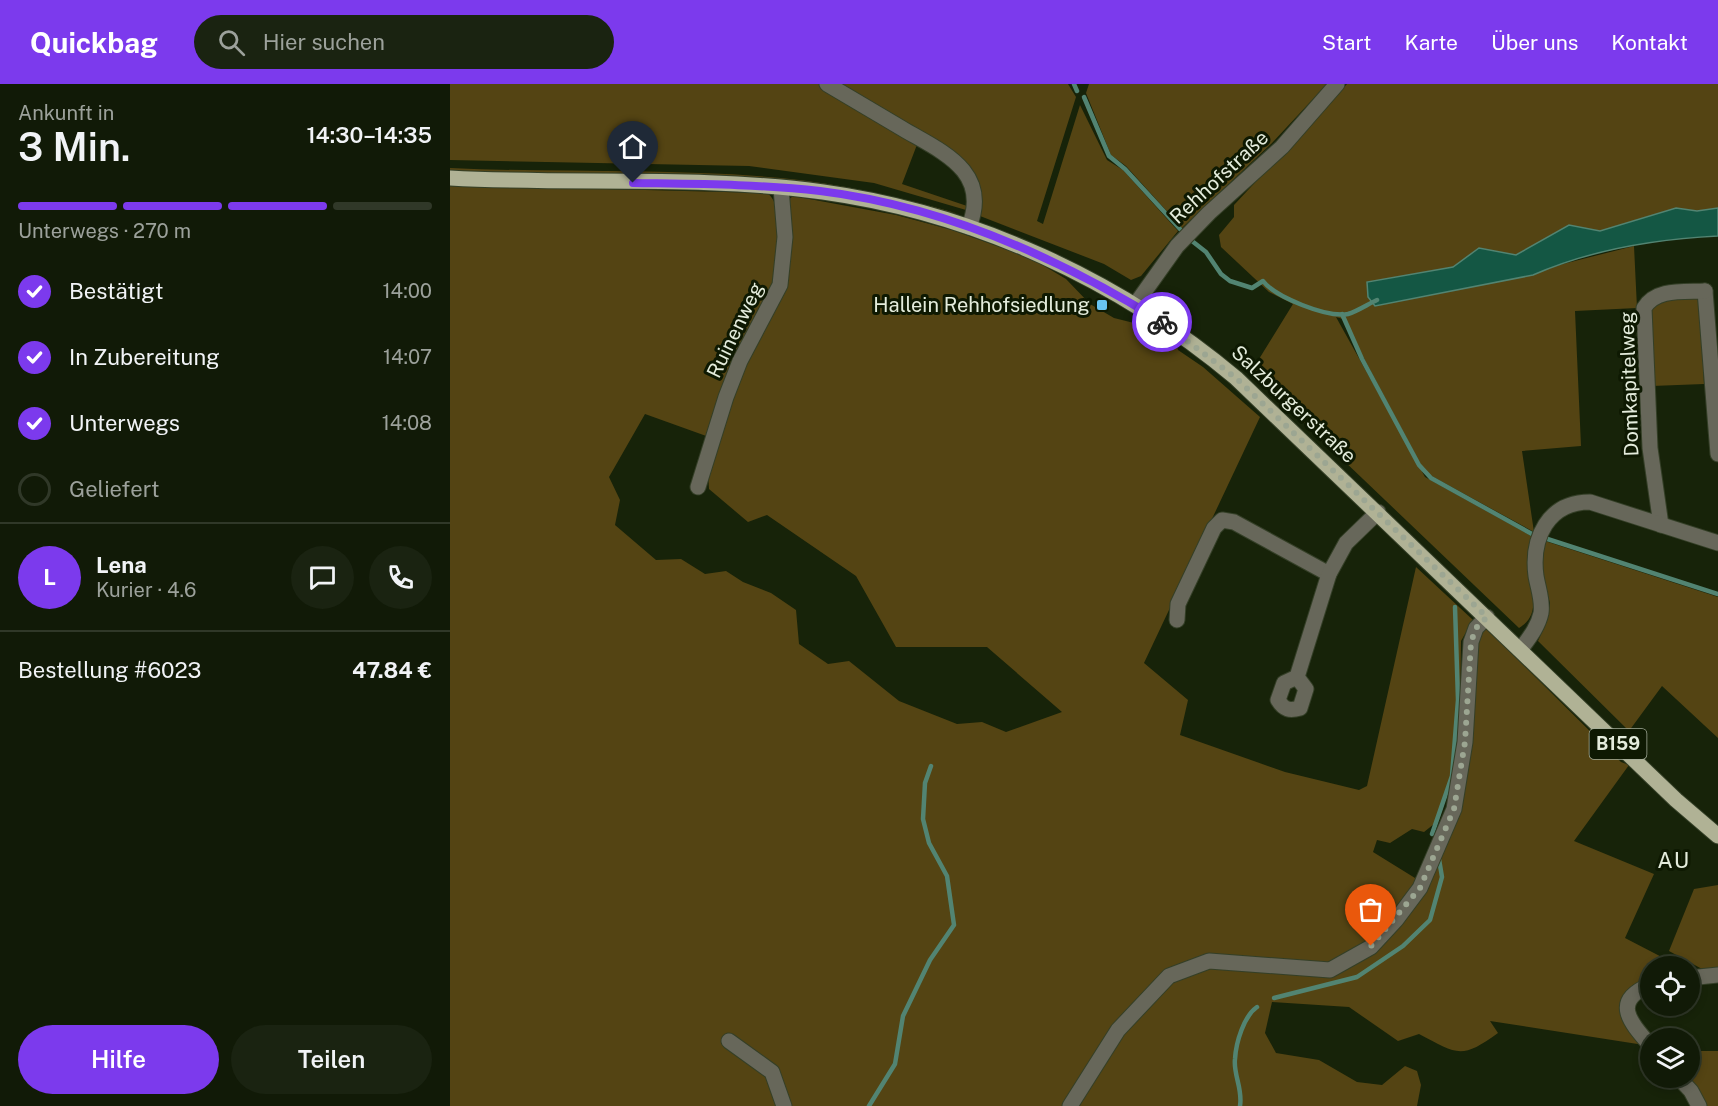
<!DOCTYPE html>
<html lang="de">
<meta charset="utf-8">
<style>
body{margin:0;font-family:"Public Sans",sans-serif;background:#1a2311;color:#f1f3f6;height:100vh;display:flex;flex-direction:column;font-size:22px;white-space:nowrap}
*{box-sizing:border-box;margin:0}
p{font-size:20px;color:#9ca19b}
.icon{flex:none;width:33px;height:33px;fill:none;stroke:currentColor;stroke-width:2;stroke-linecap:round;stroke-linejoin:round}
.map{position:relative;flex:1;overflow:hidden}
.sheet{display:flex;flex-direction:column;background:#111a07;width:450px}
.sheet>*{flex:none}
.buttons{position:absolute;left:1190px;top:872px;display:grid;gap:12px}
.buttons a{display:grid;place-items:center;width:60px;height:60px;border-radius:50%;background:#111a07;box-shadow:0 3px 9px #0003,0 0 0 2px #303828;font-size:30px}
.pin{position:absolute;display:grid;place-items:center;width:51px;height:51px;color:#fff;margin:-62px -26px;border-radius:50% 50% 50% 0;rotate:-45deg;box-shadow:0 0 6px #0007}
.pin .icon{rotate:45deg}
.courier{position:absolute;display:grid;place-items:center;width:60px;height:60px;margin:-30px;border:4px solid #7c3aed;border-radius:50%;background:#fff;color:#222;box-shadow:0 2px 8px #0007}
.overview em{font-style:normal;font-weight:600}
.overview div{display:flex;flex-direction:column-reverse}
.overview{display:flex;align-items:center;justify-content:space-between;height:102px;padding:0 18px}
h1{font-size:39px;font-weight:600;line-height:45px}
.bar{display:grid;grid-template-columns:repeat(4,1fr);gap:9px 6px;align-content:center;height:72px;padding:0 18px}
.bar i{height:8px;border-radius:4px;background:#303828}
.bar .current{background:#7c3aed}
.bar p{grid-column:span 4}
.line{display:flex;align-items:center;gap:15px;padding:0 18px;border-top:2px solid #303828}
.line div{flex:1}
.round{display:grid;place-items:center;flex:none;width:63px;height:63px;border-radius:32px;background:#1a2311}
ol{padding:0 18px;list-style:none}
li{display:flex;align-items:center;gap:18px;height:66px}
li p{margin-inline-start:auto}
li .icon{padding:6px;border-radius:50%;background:#7c3aed;color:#fff;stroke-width:4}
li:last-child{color:#9ca19b}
li i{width:33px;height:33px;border:3px solid #303828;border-radius:50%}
.button{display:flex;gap:12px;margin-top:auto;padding:12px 18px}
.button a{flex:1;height:69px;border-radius:36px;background:#7c3aed;color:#fff;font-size:24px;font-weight:600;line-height:69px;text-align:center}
.button a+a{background:#1a2311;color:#f1f3f6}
header{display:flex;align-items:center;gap:36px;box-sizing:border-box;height:84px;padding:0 30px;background:#7c3aed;color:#fff}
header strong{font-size:28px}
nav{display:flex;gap:33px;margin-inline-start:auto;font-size:21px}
.search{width:420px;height:54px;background:#1a2311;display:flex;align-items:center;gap:15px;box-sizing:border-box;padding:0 21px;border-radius:33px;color:#9ca19b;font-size:22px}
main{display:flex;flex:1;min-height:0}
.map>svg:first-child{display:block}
.green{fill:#544413}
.water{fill:#145744;stroke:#528472;stroke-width:1.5}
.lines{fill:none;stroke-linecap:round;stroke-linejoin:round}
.stream{stroke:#528472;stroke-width:4.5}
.minor-casing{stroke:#343f27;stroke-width:17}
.major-casing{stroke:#343f27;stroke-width:17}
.minor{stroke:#67675a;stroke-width:15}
.major{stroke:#b0b295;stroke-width:15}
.done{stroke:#9ca692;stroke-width:6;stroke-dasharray:0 10.8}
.route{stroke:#7c3aed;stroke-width:8}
.poi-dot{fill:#68c4f0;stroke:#0e1902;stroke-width:2}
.labels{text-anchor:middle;stroke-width:6;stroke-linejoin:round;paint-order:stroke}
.shield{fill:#0e1902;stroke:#a4ad9b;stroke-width:1.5}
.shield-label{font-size:18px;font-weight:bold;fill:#e4ecdc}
.street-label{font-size:20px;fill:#e4ecdc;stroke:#0e1902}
.poi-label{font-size:20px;fill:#e4ecdc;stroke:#0e1902;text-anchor:end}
.quarter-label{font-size:22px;letter-spacing:1.5px;fill:#e4ecdc;stroke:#0e1902}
</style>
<header>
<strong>Quickbag</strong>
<div class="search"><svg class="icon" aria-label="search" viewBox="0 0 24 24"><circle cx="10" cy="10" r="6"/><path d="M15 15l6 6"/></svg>Hier suchen</div>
<nav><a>Start</a><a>Karte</a><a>Über uns</a><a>Kontakt</a></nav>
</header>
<main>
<section class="sheet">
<div class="overview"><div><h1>3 Min.</h1><p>Ankunft in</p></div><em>14:30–14:35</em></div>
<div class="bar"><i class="current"></i><i class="current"></i><i class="current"></i><i></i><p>Unterwegs · 270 m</p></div>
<ol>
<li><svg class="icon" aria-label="check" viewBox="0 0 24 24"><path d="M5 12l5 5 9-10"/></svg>Bestätigt<p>14:00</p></li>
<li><svg class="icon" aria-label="check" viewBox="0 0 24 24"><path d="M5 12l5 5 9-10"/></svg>In Zubereitung<p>14:07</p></li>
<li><svg class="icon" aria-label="check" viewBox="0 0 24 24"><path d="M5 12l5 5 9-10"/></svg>Unterwegs<p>14:08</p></li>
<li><i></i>Geliefert</li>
</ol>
<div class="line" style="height:108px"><b class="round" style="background:#7c3aed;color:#fff">L</b><div><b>Lena</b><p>Kurier · 4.6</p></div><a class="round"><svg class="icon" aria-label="chat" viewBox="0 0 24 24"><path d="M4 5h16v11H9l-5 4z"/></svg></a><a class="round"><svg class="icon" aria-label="phone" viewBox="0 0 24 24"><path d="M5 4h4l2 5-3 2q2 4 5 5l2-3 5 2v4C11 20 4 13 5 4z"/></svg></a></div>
<div class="line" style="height:78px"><div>Bestellung #6023</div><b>47.84 €</b></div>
<div class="button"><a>Hilfe</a><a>Teilen</a></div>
</section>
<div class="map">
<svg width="1268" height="1022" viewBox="0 0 1268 1022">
<rect width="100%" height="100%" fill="#172309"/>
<!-- green -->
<g class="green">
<path d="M0 0H371L468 58 452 100 520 123 516 126 424 99 299 82 0 76Z"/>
<path d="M390 0H618L626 13 587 137 593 140 630 21 657 76 673 86 728 147 691 192 681 196 654 180 530 132 528 109 520 91Z"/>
<path d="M639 0H877L822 59 732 144 676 82 661 71 636 9Z"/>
<path d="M897 0H1268V124L1247 127 1226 124 1150 147 1119 141 1066 171 1029 164 1004 183 917 198 925 222 1083 191 1101 183 1184 162 1187 224 1125 227 1131 362 1072 367 1084 448 978 390 972 383 893 235 886 233 975 393 1083 453C1082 462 1079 473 1079 482 1080 504 1093 530 1069 544L801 288 843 220 819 208 771 163 769 151 784 133V121Z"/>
<path d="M0 84C110 89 222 84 331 94 392 100 450 113 509 130L449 116 0 87Z"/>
<path d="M0 101 317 109C335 120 332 182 325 201 317 224 302 245 292 267 278 295 269 324 259 353L195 330 159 393 170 416 165 441 206 476 231 475 255 490 276 487 293 498 321 509 346 526 349 560 378 580 399 577 449 617 507 640 532 638 556 648 612 628 537 563H446L406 492 317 431 298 438 259 405 258 389 291 282 321 231 335 195 339 180 337 117 343 112 446 131 502 146 581 174 616 195 640 220 664 234 704 244 725 254 728 266 753 283 810 333 694 579 738 616 730 651 835 688 909 706 917 702 966 483 1023 536 1011 557 1010 630 1002 693 989 736 974 748 962 745 940 759 927 756 923 768 965 794C984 776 1001 755 1009 730 1016 706 1018 678 1020 653 1022 628 1012 557 1035 543L1171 678 1179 681 1124 757 1204 790 1175 854 1229 882H1200V897C1156 907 1172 937 1194 961L1040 937 1048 949C1011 976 1007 970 969 950L948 957 899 923 822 918 815 949 826 969 869 976 907 998 932 1001 955 982 967 987 971 1001 967 1022H0Z"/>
<path d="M1250 212 1254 300 1202 302 1199 227 1210 214Z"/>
<path d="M1095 457 1268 513V654L1212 602 1179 647 1088 557 1097 537 1100 519 1091 487Z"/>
<path d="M1268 801V885H1252L1219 867 1244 805Z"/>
<path d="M1239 967H1268V1022H1252L1234 993H1239Z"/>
</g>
<!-- water -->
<path class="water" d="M1226 124 1247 127 1268 124V152C1207 155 1140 166 1083 191L925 222 918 213 917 198 1003 183 1029 164 1066 171 1119 141 1150 147Z"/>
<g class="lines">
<!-- stream -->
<g class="stream">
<path d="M624 0 627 7"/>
<path d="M634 13 659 72 675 85 730 145"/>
<path d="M742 157 756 168 771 190 780 197 802 204 813 197C825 213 877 234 898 230 908 227 918 220 927 216"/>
<path d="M892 230 912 275 969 381 981 394 1082 450 1268 510"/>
<path d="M982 750 1002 692 1008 616 1005 523"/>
<path d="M824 914 907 893 953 862 980 836 992 793 989 775"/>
<path d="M419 1022 445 980 453 932 480 876 504 841 497 792 479 759 473 735 475 699 481 682"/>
<path d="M790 1022C793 1005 783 990 785 975 786 958 794 932 807 923"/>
</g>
<defs>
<g id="minor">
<path d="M377 0C402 15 428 30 453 45 492 68 541 87 519 143"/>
<path d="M1255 207 1268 370"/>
<path d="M685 221 727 162 759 129 832 63 887 0"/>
<path d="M248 403 276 313 290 277 330 201 335 153 331 104"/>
<path d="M1211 441 1200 364 1194 224C1206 204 1233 208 1255 207"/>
<path d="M727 536 728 520 764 444 772 436 784 438 879 490"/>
<path d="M1071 565C1079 554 1088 543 1091 529 1093 517 1088 504 1086 492 1081 454 1098 418 1140 418L1268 459"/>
<path d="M847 593 856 605 850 624C840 627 834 626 828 616L834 599 847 593 879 490 896 459 928 428"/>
<path d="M1239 894 1268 891"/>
<path d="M1200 901C1161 917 1180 938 1200 961"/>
<path d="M279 957 322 988 334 1022"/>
<path d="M1228 993 1241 1007 1249 1022"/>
<path d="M620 1022 668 946 719 892 759 877 880 886 921 863 946 836 970 804 1004 725 1015 658 1021 558 1026 544 1037 533"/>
</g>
<path id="major" d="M0 94C124 101 250 91 373 108 524 129 669 196 786 294L1226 716 1268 752"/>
</defs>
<!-- minor casing -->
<use href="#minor" class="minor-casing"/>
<!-- major casing -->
<use href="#major" class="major-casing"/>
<!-- minor -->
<use href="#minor" class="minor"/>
<!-- major -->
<use href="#major" class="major"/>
</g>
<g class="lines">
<!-- done -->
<path class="done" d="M712 238 786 294 1037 533 1026 544 1021 558 1015 658 1004 725 970 804 921 862"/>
<!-- route -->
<path class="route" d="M183 99C245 100 308 100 370 107 493 122 608 173 712 238"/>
</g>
<!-- markers -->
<rect class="poi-dot" x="646" y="215" width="12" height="12" rx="3"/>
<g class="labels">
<!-- shield labels -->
<rect class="shield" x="1139.5" y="645" width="57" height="30" rx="4.5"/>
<g class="shield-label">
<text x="1168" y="666">B159</text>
</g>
<!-- street labels -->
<g class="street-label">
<text transform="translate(769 93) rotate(-43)" y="7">Rehhofstraße</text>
<text transform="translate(285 246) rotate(-64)" y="7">Ruinenweg</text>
<text transform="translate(1179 300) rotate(-92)" y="7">Domkapitelweg</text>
<text transform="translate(844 320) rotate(43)" y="7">Salzburgerstraße</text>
</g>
<!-- poi labels -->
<g class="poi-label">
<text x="640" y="228">Hallein Rehhofsiedlung</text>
</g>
<!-- quarter labels -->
<g class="quarter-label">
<text x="1224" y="784">AU</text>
</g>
</g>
</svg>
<div class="buttons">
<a><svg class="icon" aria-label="locate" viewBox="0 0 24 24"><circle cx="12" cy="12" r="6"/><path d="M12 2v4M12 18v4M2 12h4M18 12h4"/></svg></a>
<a><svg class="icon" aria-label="layers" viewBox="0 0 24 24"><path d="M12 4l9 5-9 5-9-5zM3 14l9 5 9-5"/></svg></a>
</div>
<div class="pin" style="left:921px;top:862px;background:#ea580c"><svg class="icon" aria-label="bag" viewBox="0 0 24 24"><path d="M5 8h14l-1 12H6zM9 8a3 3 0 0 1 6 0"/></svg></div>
<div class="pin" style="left:183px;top:99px;background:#1f2937"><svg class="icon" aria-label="home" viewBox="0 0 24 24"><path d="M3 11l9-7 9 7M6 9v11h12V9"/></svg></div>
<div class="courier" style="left:712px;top:238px"><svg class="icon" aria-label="bike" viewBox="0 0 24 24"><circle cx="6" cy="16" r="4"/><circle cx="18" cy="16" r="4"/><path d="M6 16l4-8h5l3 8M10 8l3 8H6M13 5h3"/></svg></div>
</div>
</main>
